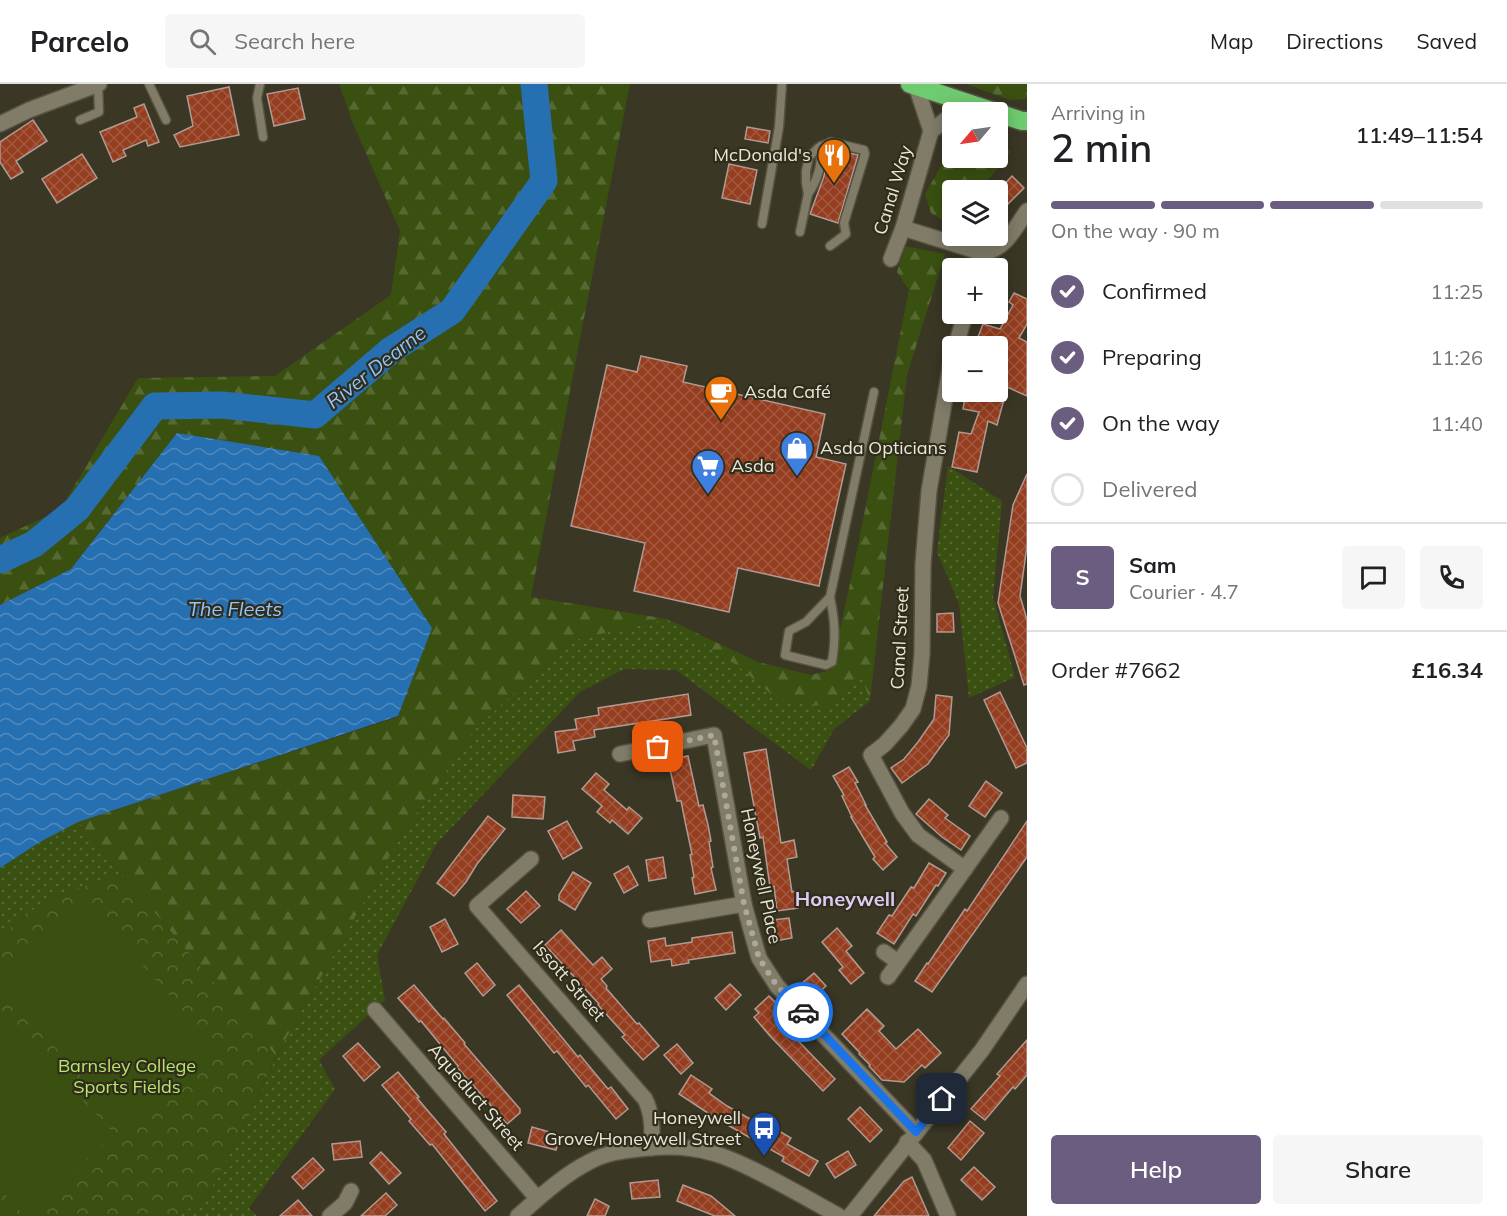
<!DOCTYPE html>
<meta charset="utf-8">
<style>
body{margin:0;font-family:Mulish,sans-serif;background:#f6f6f6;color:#202124;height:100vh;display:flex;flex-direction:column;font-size:22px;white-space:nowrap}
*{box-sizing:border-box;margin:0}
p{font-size:20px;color:#757577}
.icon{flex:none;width:33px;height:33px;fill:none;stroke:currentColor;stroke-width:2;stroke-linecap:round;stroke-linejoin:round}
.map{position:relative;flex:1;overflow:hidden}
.drawer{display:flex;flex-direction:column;background:#fff;width:480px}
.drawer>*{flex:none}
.needle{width:39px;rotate:241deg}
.controls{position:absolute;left:942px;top:18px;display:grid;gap:12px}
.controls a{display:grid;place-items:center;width:66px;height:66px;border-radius:6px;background:#fff;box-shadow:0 3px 15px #0003;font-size:30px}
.pin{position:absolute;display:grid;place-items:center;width:51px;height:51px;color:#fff;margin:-26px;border-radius:12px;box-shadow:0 3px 9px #0006}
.courier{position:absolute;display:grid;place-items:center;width:60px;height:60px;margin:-30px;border:4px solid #1a73e8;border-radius:50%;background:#fff;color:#222;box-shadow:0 2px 8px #0007}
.head em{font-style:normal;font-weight:600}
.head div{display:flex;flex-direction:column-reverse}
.head{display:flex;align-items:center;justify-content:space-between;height:102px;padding:0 24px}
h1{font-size:39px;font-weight:600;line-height:45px}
.bar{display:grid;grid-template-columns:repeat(4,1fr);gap:9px 6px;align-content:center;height:72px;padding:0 24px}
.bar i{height:8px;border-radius:4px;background:#e0e0e0}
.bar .selected{background:#6b5d7f}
.bar p{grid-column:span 4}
.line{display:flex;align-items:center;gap:15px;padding:0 24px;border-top:2px solid #e0e0e0}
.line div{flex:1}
.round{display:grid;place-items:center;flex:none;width:63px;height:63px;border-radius:6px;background:#f6f6f6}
ol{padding:0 24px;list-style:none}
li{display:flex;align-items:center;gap:18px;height:66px}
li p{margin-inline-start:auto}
li .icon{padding:6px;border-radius:50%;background:#6b5d7f;color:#fff;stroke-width:4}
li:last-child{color:#757577}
li i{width:33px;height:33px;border:3px solid #e0e0e0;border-radius:50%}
.cta{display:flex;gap:12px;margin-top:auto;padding:12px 24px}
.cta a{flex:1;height:69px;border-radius:6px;background:#6b5d7f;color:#fff;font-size:24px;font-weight:600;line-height:69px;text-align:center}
.cta a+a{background:#f6f6f6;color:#202124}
header{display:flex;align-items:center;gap:36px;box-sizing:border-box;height:84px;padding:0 30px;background:#fff;border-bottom:2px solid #e0e0e0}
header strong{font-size:28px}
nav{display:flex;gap:33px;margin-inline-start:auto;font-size:21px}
.search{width:420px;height:54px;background:#f6f6f6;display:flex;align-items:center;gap:15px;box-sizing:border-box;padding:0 21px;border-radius:6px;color:#757577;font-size:22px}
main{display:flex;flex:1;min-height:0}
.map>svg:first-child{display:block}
.grass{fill:url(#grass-dots)}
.forest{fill:url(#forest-firs)}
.park{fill:url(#park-crowns)}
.pitch{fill:#3a5011}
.water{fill:url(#water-waves)}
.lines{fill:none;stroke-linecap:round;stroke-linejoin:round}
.river{stroke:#266fb1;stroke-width:27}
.building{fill:url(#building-cross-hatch);stroke:#b19a92;stroke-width:1.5}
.lane-casing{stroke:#565243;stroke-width:11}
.street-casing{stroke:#565243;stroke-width:18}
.highway-casing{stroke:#565243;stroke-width:21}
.lane{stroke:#807c68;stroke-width:8}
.street{stroke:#807c68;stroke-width:15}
.highway{stroke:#6fcb70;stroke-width:18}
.done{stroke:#aca99c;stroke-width:6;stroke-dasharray:0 10.8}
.route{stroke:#1a73e8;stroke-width:8}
.labels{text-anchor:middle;stroke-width:4.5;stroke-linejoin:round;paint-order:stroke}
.poi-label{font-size:18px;fill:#e9e7dc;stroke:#302d1b;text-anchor:start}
.street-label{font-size:18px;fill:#e9e7dc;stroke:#302d1b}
.park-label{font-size:18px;fill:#b8e56e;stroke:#302d1b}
.water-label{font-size:20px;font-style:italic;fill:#91c4fa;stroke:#302d1b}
.neighbourhood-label{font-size:20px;font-weight:bold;fill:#ddcbf5;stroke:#302d1b}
</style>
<header>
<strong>Parcelo</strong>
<div class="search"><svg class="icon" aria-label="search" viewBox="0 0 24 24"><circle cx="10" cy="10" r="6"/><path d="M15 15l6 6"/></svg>Search here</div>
<nav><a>Map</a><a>Directions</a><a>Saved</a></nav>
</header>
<main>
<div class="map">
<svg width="1027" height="1132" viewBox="0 0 1027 1132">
<defs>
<pattern id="grass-dots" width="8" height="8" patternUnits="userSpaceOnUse" patternTransform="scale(1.5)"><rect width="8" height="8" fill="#3a5011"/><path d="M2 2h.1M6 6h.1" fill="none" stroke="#566933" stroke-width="1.8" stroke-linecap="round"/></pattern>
<pattern id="forest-firs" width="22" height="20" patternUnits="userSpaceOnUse" patternTransform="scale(1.5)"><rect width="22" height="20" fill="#3a5011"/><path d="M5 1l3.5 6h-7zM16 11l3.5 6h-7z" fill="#566933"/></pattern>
<pattern id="park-crowns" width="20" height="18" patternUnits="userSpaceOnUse" patternTransform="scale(1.5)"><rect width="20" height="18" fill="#3a5011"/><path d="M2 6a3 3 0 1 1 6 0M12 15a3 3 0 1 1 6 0" fill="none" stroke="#566933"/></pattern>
<pattern id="water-waves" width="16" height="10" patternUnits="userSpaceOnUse" patternTransform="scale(1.5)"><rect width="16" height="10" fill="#266fb1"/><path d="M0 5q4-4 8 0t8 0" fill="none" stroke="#508abe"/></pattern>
<pattern id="building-cross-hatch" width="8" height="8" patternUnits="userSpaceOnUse" patternTransform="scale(1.5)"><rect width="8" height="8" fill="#943d1f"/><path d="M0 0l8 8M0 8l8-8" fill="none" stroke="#a3593f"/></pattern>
</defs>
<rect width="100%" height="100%" fill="#3a3725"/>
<!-- grass -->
<g class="grass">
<path d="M948 382 1002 417 993 513 1015 593 969 614 959 520 937 468Z"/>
<path d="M667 535 742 585 779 617 863 593 870 617 834 645 811 686 676 586 624 585 580 608 437 759 377 871 385 916 319 976 335 1005 249 1124 257 1132H177L206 1114 251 1028 280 965 404 747 477 643 570 557Z"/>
<path d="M78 738 122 790 48 814 0 852V784L40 758Z"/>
</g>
<!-- forest -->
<g class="forest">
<path d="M339 0H630L582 244 531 513 667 535 758 578 811 591 831 586 853 486 909 206 897 188 905 162 945 170 907 291 870 617 862 593 832 623 779 617 742 585 667 535 570 557 477 643 404 747 276 972 78 738 398 633 431 544 318 372 177 349 71 485 0 521V454L60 426 138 294 275 292 391 211 400 147 352 37Z"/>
<path d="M966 0H1027V15L1010 16Z"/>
<path d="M952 63V74H998V63L1011 67 980 106H952V142L931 129 925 110Z"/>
</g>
<!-- park -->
<path class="park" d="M122 790 276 972 251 1028 206 1114 177 1132H0V852L48 814Z"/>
<!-- pitch -->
<g class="pitch">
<path d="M88 820 216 964 126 1043 0 901V898Z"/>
<path d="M0 927 114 1050 25 1132 0 1105Z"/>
</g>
<!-- water -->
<path class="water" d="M177 349 319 372 432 544 398 632 78 738 40 758 0 784V521L71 485Z"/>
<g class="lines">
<!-- river -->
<path class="river" d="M0 476 34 460 77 425 155 322 222 321 315 331 391 266 452 227 544 97 534 0"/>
</g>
<!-- building -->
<g class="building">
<path d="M229 3 239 51 180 63 174 51 193 42 187 12Z"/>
<path d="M298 4 305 35 274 42 267 10Z"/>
<path d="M144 20 159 58 148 62 146 56 123 66 126 72 113 78 100 48 137 33 134 24Z"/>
<path d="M33 36 47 57 16 77 23 88 11 95 0 78V58Z"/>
<path d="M747 43 770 47 768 59 745 55Z"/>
<path d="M832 65 858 71 838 139 810 130 823 95Z"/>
<path d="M82 70 97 94 57 119 42 95Z"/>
<path d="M729 80 757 86 750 120 722 114Z"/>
<path d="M1012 92 1024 104 998 130V107Z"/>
<path d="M1014 209 1027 215V240L1019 254 1027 258V312L998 299V262H980L981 260 976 258 983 240 1000 245 1013 221 1009 218Z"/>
<path d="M641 272 687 282 683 298 825 330 816 373 846 380 819 502 738 484 729 528 634 507 645 459 571 442 607 281 637 288Z"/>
<path d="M966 308H1006L997 341 988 337 977 388 952 383 959 348 971 350 979 328 963 325Z"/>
<path d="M1027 390V462L1020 512 1027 536V600L1024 601 998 519 1013 421Z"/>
<path d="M953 529 954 548H937V530Z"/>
<path d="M1000 608 1027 664V679L1016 684 984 616Z"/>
<path d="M688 610 691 631 594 646 595 653 573 657 575 666 558 669 555 648 577 645 575 635 599 631 598 624Z"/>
<path d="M936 611 952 613 949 651 928 680 902 699 891 684 904 675 918 658 934 635Z"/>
<path d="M766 665 781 759 794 756 797 773 787 775 792 808 796 807 798 824 777 827 774 802 770 803 763 753 760 754 744 669Z"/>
<path d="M688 672 699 722 703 721 708 741 711 757 709 758 713 783 711 784 716 806 695 810 692 794 694 793 690 771 692 770 686 742 681 717H677L668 676Z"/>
<path d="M849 683 858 698 855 699 866 721H865L887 758 885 759 897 773 883 786 873 775 875 773 851 733H852L842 712 844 711 833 692Z"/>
<path d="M596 689 609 700 604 706 627 726 629 723 642 734 628 750 612 736 610 739 597 728 602 722 582 705Z"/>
<path d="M986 697 1002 709 985 733 969 722Z"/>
<path d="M513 711 545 713 543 735 512 733Z"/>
<path d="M929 715 948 731 945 734 970 752 961 766 942 753 916 730Z"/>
<path d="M488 732 505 745 477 780 466 798 454 812 437 799Z"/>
<path d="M567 737 582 764 563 775 548 747Z"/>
<path d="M1027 737V773L932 908 915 897 927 879 928 880 965 825 967 827Z"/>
<path d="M663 773 666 794 649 797 646 776Z"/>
<path d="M929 779 946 789 938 802 936 801 916 832 913 830 894 860 877 849 889 831 892 832 911 803 914 804Z"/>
<path d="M628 782 638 801 624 809 614 790Z"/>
<path d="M573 788 591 799 575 826 559 816V811Z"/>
<path d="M526 807 540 822 521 839 507 825Z"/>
<path d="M789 834 792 854 775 857 773 836Z"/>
<path d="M445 835 458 860 442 868 430 843Z"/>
<path d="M837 844 852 862 846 867 864 889 851 900 839 886 843 883 822 858Z"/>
<path d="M561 846 593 881 602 873 612 885 601 895 607 902 606 904 637 940 639 939 659 962 643 976 622 953 625 951 598 921 599 920 545 861Z"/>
<path d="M732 848 735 869 688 876 689 879 672 882 671 875 651 878 648 857 665 854 666 862 692 858V854Z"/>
<path d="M477 879 495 901 483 912 465 889Z"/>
<path d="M814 889 826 902 813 914 801 900Z"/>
<path d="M730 900 741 911 726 926 715 914Z"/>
<path d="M414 901 443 935 444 934 465 959 464 960 520 1025V1029L507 1040 457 983 458 982 421 937 419 938 398 914Z"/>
<path d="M519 901 578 973 580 971 608 1005 611 1003 628 1025 616 1035 588 1001 586 1003 557 967 554 969 507 911Z"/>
<path d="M769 912 785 928 777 935 835 995 823 1007 770 952 754 933 759 929 755 925Z"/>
<path d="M867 925 884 942 879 947 896 965 918 945 941 969 925 984 922 981 904 998 882 996 869 982 870 981 859 970 860 969 842 950Z"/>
<path d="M1027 956V991L1015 1005 1013 1003 985 1036 971 1025 1000 992 997 990Z"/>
<path d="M358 959 380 983 364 997 343 972Z"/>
<path d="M677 960 693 979 681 990 664 971Z"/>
<path d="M398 988 419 1013 417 1014 446 1048 444 1050 497 1117 485 1127 432 1060 430 1061 409 1037 411 1035 382 1001Z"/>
<path d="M691 991 712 1005 709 1009 727 1022 772 1047 774 1044 791 1054 787 1060 818 1077 809 1092 782 1077 784 1073 717 1035 679 1010Z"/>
<path d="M860 1023 882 1046 870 1058 848 1035Z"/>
<path d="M970 1037 984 1049 961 1076 948 1064Z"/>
<path d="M532 1043 560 1051 556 1066 528 1059Z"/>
<path d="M360 1057 362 1073 334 1076 332 1060Z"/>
<path d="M848 1067 856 1081 835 1094 826 1080Z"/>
<path d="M381 1068 401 1089 389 1100 370 1079Z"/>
<path d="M313 1074 324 1086 303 1105 292 1093Z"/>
<path d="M974 1083 995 1103 982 1116 961 1096Z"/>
<path d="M912 1093 929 1132H874L904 1097Z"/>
<path d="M658 1096 660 1113 632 1115 630 1099Z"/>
<path d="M683 1101 711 1112 735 1132H715L677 1117Z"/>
<path d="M386 1109 397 1121 385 1132H361Z"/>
<path d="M595 1115 609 1122 605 1132H587Z"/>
<path d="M298 1116 312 1132H280Z"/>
</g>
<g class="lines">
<defs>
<g id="lane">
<path d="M149 0 166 36"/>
<path d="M260 0 257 14 263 53"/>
<path d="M80 36 99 28 98 0"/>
<path d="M808 110C818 96 822 80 821 62"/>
<path d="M762 140 779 43 782 0"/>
<path d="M800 148 808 110 806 99V87L809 73 818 64 831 58 864 66 865 70 844 139 846 150 830 162"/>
<path d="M830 513 806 538 789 547 785 571 826 581 832 578C836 553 835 538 830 513L874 308"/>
</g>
<g id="street">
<path d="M916 2 931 47"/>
<path d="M0 40 29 26 99 0"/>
<path d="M903 144 983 169C1006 165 1014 145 1027 127"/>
<path d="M891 175 903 144 931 47 952 31"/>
<path d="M981 184 983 169"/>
<path d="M956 262 965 230"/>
<path d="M952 273 929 407 923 480 922 570 919 602 913 625 901 642 885 660 871 671 902 729 918 751 965 785"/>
<path d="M620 670 714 651 744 820 751 846 759 874 777 902 916 1048"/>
<path d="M531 775 477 822 645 1015C653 1031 652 1046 652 1064"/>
<path d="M650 836 744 820"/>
<path d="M884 868 898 878"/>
<path d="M888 893 1001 734"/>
<path d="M375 926 537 1114"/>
<path d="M907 1058 924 1076 948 1132"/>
<path d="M330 1132 345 1119 351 1107"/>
<path d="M518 1132C541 1112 563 1091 591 1077 606 1069 622 1067 639 1065 663 1062 689 1062 712 1069 728 1073 744 1081 758 1088 786 1102 812 1117 839 1132"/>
<path d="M850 1132 982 966 1027 900"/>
</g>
<g id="highway">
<path d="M910 0 995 28"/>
<path d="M998 29 1022 37H1027"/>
</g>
</defs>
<!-- lane casing -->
<use href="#lane" class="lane-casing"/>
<!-- street casing -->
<use href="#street" class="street-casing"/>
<!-- highway casing -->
<use href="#highway" class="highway-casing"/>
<!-- lane -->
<use href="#lane" class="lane"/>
<!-- street -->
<use href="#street" class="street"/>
<!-- highway -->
<use href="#highway" class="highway"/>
</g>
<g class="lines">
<!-- done -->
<path class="done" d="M658 663 714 651 744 820 759 874 777 902 803 928"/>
<!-- route -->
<path class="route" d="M803 928 916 1048 942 1015"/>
</g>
<!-- icons -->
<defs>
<symbol id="restaurant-pin" viewBox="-11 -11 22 30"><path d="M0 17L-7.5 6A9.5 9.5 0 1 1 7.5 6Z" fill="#e8710a" stroke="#302d1b"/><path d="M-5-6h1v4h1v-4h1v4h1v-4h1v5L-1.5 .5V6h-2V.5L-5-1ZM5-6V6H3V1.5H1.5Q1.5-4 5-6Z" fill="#fff"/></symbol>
<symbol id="cafe-pin" viewBox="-11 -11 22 30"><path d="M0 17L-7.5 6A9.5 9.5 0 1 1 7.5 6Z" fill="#e8710a" stroke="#302d1b"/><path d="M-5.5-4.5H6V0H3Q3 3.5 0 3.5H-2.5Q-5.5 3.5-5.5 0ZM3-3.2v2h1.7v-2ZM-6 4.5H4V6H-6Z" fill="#fff"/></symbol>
<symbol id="shop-pin" viewBox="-11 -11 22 30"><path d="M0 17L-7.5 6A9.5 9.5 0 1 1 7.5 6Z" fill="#3f7fe0" stroke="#302d1b"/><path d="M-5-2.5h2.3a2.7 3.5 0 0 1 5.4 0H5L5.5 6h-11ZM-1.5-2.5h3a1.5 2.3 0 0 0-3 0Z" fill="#fff"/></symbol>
<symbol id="supermarket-pin" viewBox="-11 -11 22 30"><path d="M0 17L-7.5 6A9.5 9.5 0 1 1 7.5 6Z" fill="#3f7fe0" stroke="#302d1b"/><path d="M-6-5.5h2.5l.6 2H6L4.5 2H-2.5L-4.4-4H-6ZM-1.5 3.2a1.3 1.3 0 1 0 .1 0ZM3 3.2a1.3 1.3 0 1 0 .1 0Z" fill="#fff"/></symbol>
<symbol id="bus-pin" viewBox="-11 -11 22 30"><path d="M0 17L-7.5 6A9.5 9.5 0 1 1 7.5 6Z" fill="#1a4fb4" stroke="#302d1b"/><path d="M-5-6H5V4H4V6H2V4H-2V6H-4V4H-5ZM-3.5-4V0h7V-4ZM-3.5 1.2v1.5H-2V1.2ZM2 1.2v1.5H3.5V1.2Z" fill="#fff"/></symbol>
</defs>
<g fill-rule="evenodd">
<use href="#restaurant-pin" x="815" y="52" width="38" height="52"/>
<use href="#cafe-pin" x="702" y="289" width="38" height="52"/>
<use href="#shop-pin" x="778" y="345" width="38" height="52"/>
<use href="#supermarket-pin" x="689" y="363" width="38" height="52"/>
<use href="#bus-pin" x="745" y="1025" width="38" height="52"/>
</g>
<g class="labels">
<!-- poi labels -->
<g class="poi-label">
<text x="811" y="77" text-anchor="end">McDonald's</text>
<text x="744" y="314">Asda Café</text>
<text x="820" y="370">Asda Opticians</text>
<text x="731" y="388">Asda</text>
<text x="741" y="1040" text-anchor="end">Honeywell<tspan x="741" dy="21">Grove/Honeywell Street</tspan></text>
</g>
<!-- street labels -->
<g class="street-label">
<text transform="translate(893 106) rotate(-73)" y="6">Canal Way</text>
<text transform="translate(900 554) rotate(-87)" y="6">Canal Street</text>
<text transform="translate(761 792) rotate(78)" y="6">Honeywell Place</text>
<text transform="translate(569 897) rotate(49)" y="6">Issott Street</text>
<text transform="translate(476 1013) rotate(49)" y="6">Aqueduct Street</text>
</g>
<!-- park labels -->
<g class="park-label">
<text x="127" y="988">Barnsley College<tspan x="127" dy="21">Sports Fields</tspan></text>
</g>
<!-- water labels -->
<g class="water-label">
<text transform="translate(376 283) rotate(-38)" y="7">River Dearne</text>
<text x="235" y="532">The Fleets</text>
</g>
<!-- neighbourhood labels -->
<g class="neighbourhood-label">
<text x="845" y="822">Honeywell</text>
</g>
</g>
</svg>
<div class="controls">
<a><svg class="needle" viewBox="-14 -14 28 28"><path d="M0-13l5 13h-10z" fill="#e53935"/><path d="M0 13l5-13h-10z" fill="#757577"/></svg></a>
<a><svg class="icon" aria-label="layers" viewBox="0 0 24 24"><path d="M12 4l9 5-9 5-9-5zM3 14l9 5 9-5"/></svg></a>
<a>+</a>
<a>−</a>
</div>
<div class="pin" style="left:658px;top:663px;background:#ea580c"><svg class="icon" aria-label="bag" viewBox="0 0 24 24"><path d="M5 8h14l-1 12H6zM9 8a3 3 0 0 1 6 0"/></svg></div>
<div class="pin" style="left:942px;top:1015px;background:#1f2937"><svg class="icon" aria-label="home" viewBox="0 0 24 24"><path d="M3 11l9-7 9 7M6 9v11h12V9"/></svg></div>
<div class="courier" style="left:803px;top:928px"><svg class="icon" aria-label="car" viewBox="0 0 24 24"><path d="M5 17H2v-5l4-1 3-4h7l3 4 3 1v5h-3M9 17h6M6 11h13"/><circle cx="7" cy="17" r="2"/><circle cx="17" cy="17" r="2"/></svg></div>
</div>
<section class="drawer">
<div class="head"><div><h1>2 min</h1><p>Arriving in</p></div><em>11:49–11:54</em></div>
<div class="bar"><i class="selected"></i><i class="selected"></i><i class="selected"></i><i></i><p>On the way · 90 m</p></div>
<ol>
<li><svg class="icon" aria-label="check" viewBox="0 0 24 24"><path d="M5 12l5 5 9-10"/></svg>Confirmed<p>11:25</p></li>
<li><svg class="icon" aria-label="check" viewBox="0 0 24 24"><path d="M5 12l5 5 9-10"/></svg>Preparing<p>11:26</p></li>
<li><svg class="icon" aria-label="check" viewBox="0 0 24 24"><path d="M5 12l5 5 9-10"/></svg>On the way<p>11:40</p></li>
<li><i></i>Delivered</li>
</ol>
<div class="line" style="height:108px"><b class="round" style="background:#6b5d7f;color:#fff">S</b><div><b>Sam</b><p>Courier · 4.7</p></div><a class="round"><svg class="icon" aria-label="chat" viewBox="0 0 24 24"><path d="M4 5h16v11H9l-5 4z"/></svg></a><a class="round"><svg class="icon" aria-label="phone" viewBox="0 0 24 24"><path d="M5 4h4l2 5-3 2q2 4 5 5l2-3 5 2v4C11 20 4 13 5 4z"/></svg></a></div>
<div class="line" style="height:78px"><div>Order #7662</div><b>£16.34</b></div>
<div class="cta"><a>Help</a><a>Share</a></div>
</section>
</main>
